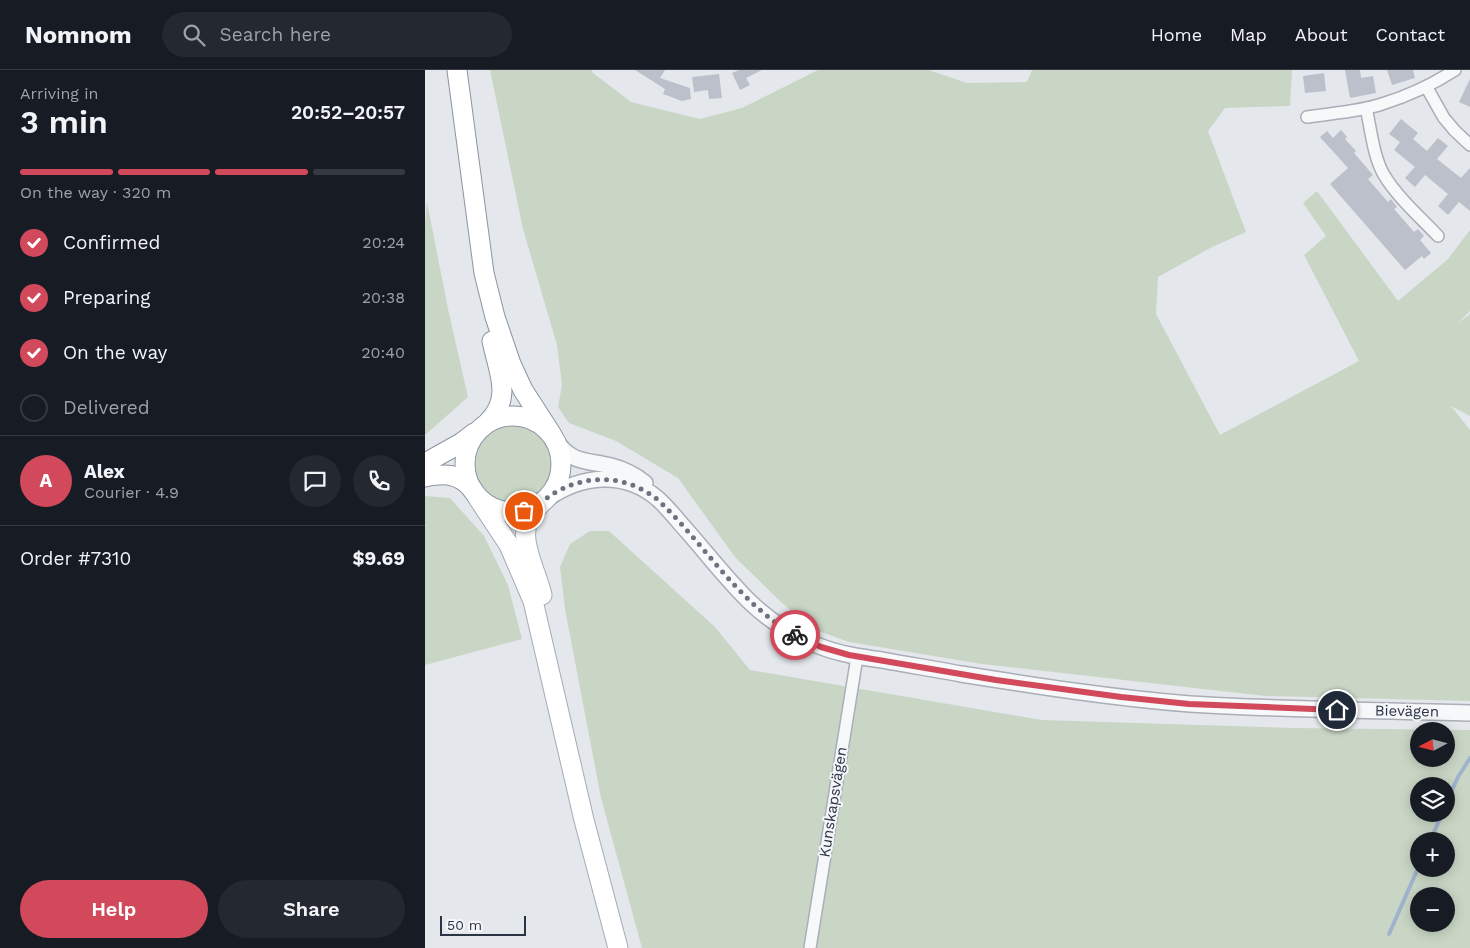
<!DOCTYPE html>
<meta charset="utf-8">
<style>
body{margin:0;font-family:"Work Sans",sans-serif;background:#242831;color:#f1f3f6;height:100vh;display:flex;flex-direction:column;font-size:19px;white-space:nowrap}
*{box-sizing:border-box;margin:0}
p{font-size:16px;color:#9ea1a6}
.icon{flex:none;width:28px;height:28px;fill:none;stroke:currentColor;stroke-width:2;stroke-linecap:round;stroke-linejoin:round}
.map{position:relative;flex:1;overflow:hidden}
.side{display:flex;flex-direction:column;background:#171b24;width:425px}
.side>*{flex:none}
.needle{width:32px;rotate:263deg}
.fabs{position:absolute;left:985px;top:652px;display:grid;gap:10px}
.fabs a{display:grid;place-items:center;width:45px;height:45px;border-radius:50%;background:#171b24;box-shadow:0 2px 12px #0003;font-size:25px}
.scale{position:absolute;left:15px;bottom:12px;width:86px;box-sizing:border-box;padding-left:5px;border:2px solid #2b3445;border-top:0;font-size:14px;line-height:18px;white-space:nowrap;color:#2b3445;-webkit-text-stroke:4px #f4f6f9;paint-order:stroke}
.pin{position:absolute;display:grid;place-items:center;width:42px;height:42px;color:#fff;margin:-21px;border:2px solid #fff;border-radius:50%;box-shadow:0 1px 5px #0007}
.courier{position:absolute;display:grid;place-items:center;width:50px;height:50px;margin:-25px;border:4px solid #d1495b;border-radius:50%;background:#fff;color:#222;box-shadow:0 1px 6px #0007}
.overview em{font-style:normal;font-weight:600}
.overview div{display:flex;flex-direction:column-reverse}
.overview{display:flex;align-items:center;justify-content:space-between;height:85px;padding:0 20px}
h1{font-size:32px;font-weight:600;line-height:38px}
.bar{display:grid;grid-template-columns:repeat(4,1fr);gap:8px 5px;align-content:center;height:60px;padding:0 20px}
.bar i{height:6px;border-radius:4px;background:#363941}
.bar .active{background:#d1495b}
.bar p{grid-column:span 4}
.line{display:flex;align-items:center;gap:12px;padding:0 20px;border-top:1px solid #363941}
.line div{flex:1}
.round{display:grid;place-items:center;flex:none;width:52px;height:52px;border-radius:26px;background:#242831}
ol{padding:0 20px;list-style:none}
li{display:flex;align-items:center;gap:15px;height:55px}
li p{margin-inline-start:auto}
li .icon{padding:5px;border-radius:50%;background:#d1495b;color:#fff;stroke-width:4}
li:last-child{color:#9ea1a6}
li i{width:28px;height:28px;border:2px solid #363941;border-radius:50%}
.button{display:flex;gap:10px;margin-top:auto;padding:10px 20px}
.button a{flex:1;height:58px;border-radius:30px;background:#d1495b;color:#fff;font-size:20px;font-weight:600;line-height:58px;text-align:center}
.button a+a{background:#242831;color:#f1f3f6}
header{display:flex;align-items:center;gap:30px;box-sizing:border-box;height:70px;padding:0 25px;background:#171b24;border-bottom:1px solid #363941}
header strong{font-size:24px}
nav{display:flex;gap:28px;margin-inline-start:auto;font-size:18px}
.search{width:350px;height:45px;background:#242831;display:flex;align-items:center;gap:12px;box-sizing:border-box;padding:0 18px;border-radius:28px;color:#9ea1a6;font-size:19px}
main{display:flex;flex:1;min-height:0}
.map>svg:first-child{display:block}
.green{fill:#c9d6c5;fill-rule:evenodd}
.lines{fill:none;stroke-linecap:round;stroke-linejoin:round}
.stream{stroke:#9fb4cc;stroke-width:4}
.building{fill:#bbc0ca}
.minor-casing{stroke:#a9aeb7;stroke-width:14}
.tertiary-casing{stroke:#a9aeb7;stroke-width:18}
.primary-casing{stroke:#a3abb8;stroke-width:21}
.trunk-casing{stroke:#8b94a3;stroke-width:21}
.minor{stroke:#f7f8fa;stroke-width:11}
.tertiary{stroke:#f7f8fa;stroke-width:15}
.primary{stroke:#fff;stroke-width:19}
.trunk{stroke:#fff;stroke-width:19}
.done{stroke:#6c737f;stroke-width:5;stroke-dasharray:0 9}
.route{stroke:#d1495b;stroke-width:6}
.labels{text-anchor:middle;stroke-width:4;stroke-linejoin:round;paint-order:stroke}
.street-label{font-size:15px;fill:#2b3445;stroke:#f4f6f9}
</style>
<header>
<strong>Nomnom</strong>
<div class="search"><svg class="icon" aria-label="search" viewBox="0 0 24 24"><circle cx="10" cy="10" r="6"/><path d="M15 15l6 6"/></svg>Search here</div>
<nav><a>Home</a><a>Map</a><a>About</a><a>Contact</a></nav>
</header>
<main>
<section class="side">
<div class="overview"><div><h1>3 min</h1><p>Arriving in</p></div><em>20:52–20:57</em></div>
<div class="bar"><i class="active"></i><i class="active"></i><i class="active"></i><i></i><p>On the way · 320 m</p></div>
<ol>
<li><svg class="icon" aria-label="check" viewBox="0 0 24 24"><path d="M5 12l5 5 9-10"/></svg>Confirmed<p>20:24</p></li>
<li><svg class="icon" aria-label="check" viewBox="0 0 24 24"><path d="M5 12l5 5 9-10"/></svg>Preparing<p>20:38</p></li>
<li><svg class="icon" aria-label="check" viewBox="0 0 24 24"><path d="M5 12l5 5 9-10"/></svg>On the way<p>20:40</p></li>
<li><i></i>Delivered</li>
</ol>
<div class="line" style="height:90px"><b class="round" style="background:#d1495b;color:#fff">A</b><div><b>Alex</b><p>Courier · 4.9</p></div><a class="round"><svg class="icon" aria-label="chat" viewBox="0 0 24 24"><path d="M4 5h16v11H9l-5 4z"/></svg></a><a class="round"><svg class="icon" aria-label="phone" viewBox="0 0 24 24"><path d="M5 4h4l2 5-3 2q2 4 5 5l2-3 5 2v4C11 20 4 13 5 4z"/></svg></a></div>
<div class="line" style="height:65px"><div>Order #7310</div><b>$9.69</b></div>
<div class="button"><a>Help</a><a>Share</a></div>
</section>
<div class="map">
<svg width="1045" height="878" viewBox="0 0 1045 878">
<rect width="100%" height="100%" fill="#e4e7ec"/>
<!-- green -->
<g class="green">
<path d="M65 0H166L168 3 206 32 275 49 317 38 393 0H504L542 13 602 12 607 0H867L865 36 800 38 783 61 821 162 787 177 733 207 731 244 795 365 934 291 879 185 901 166 878 133 892 121 973 231 1023 189 1045 160V241L1032 254 1045 244V346L1026 336 1045 360V631L840 626 557 594 424 572 388 559 357 533 310 487 253 408 191 371 144 353 133 337 137 315 132 275 98 159Z"/>
<path d="M2 132 23 239 43 327 0 365V152Z"/>
<circle cx="88" cy="394" r="38"/>
<path d="M0 426 25 428 59 466 83 515 97 569 0 595Z"/>
<path d="M165 461H184L290 557 325 600 617 650 868 658 1045 660V878H217L176 728 140 539 135 497 145 474ZM994 661H1021V689H994ZM994 716H1021V744H994ZM994 771H1021V799H994ZM994 826H1021V854H994Z"/>
</g>
<g class="lines">
<!-- stream -->
<g class="stream">
<path d="M1021 733 1033 707 1045 688"/>
<path d="M1005 771 1017 744"/>
<path d="M964 864 994 796"/>
</g>
</g>
<!-- building -->
<g class="building">
<path d="M210 0H240L235 8 265 18 266 29 257 31 238 24 240 19Z"/>
<path d="M314 0H337L321 8 325 15 315 20 307 3Z"/>
<path d="M920 0H935L936 8 948 6 951 23 925 28Z"/>
<path d="M962 0H988L990 8 967 15Z"/>
<path d="M899 3 901 21 880 23 878 6Z"/>
<path d="M294 4 297 28 284 29 283 20 269 22 267 7Z"/>
<path d="M1045 9V37L1034 32Z"/>
<path d="M976 49 993 63 988 69 1002 81 1013 68 1023 76 1012 89 1036 108 1045 98V141L1034 132 1023 145 1013 136 1023 124 1000 105 990 117 980 108 990 97 969 80 975 72 964 64Z"/>
<path d="M916 60 922 67 920 69 931 81 929 83 948 105 943 109 963 132 966 129 972 137 969 139 989 162 993 159 999 166 995 170 1006 183 999 189 997 186 980 200 905 114 923 98 895 67 902 61 908 68Z"/>
</g>
<g class="lines">
<defs>
<g id="minor">
<path d="M1002 18 1019 48 1030 61 1045 75"/>
<path d="M941 38C946 59 948 86 959 105 973 128 995 147 1013 166"/>
<path d="M882 47C907 43 933 42 957 34 983 26 1007 15 1030 0"/>
<path d="M385 878 432 587"/>
</g>
<g id="tertiary">
<path d="M131 371C147 394 162 390 186 396 198 399 210 405 220 413"/>
<path d="M122 429C156 405 199 400 233 429 244 439 253 451 263 462 284 486 304 512 326 533 346 552 369 566 394 576 414 584 435 587 457 590 483 595 510 599 536 604 612 616 688 628 765 634 858 640 952 640 1045 643"/>
</g>
<g id="primary">
<path d="M51 425 84 475 108 531 159 750 193 878"/>
<path d="M115 435C85 458 110 495 117 525"/>
</g>
<g id="trunk">
<path d="M32 0 59 203 70 247 86 294 98 320 127 365"/>
<circle cx="88" cy="394" r="48"/>
<path d="M63 352C88 328 73 301 67 271"/>
<path d="M0 393 36 373 49 363"/>
<path d="M0 407C20 403 34 403 48 420"/>
</g>
</defs>
<!-- minor casing -->
<use href="#minor" class="minor-casing"/>
<!-- tertiary casing -->
<use href="#tertiary" class="tertiary-casing"/>
<!-- primary casing -->
<use href="#primary" class="primary-casing"/>
<!-- trunk casing -->
<use href="#trunk" class="trunk-casing"/>
<!-- minor -->
<use href="#minor" class="minor"/>
<!-- tertiary -->
<use href="#tertiary" class="tertiary"/>
<!-- primary -->
<use href="#primary" class="primary"/>
<!-- trunk -->
<use href="#trunk" class="trunk"/>
</g>
<g class="lines">
<!-- done -->
<path class="done" d="M99 441C113 437 122 426 135 420 168 403 205 407 233 430 280 474 312 532 370 565"/>
<!-- route -->
<path class="route" d="M370 565 396 577 424 585 571 610 696 627 764 634 912 640"/>
</g>
<g class="labels">
<!-- street labels -->
<g class="street-label">
<text transform="translate(982 641) rotate(1)" y="5">Bievägen</text>
<text transform="translate(408 732) rotate(-81)" y="5">Kunskapsvägen</text>
</g>
</g>
</svg>
<div class="fabs">
<a><svg class="needle" viewBox="-14 -14 28 28"><path d="M0-13l5 13h-10z" fill="#e53935"/><path d="M0 13l5-13h-10z" fill="#9ea1a6"/></svg></a>
<a><svg class="icon" aria-label="layers" viewBox="0 0 24 24"><path d="M12 4l9 5-9 5-9-5zM3 14l9 5 9-5"/></svg></a>
<a>+</a>
<a>−</a>
</div>
<div class="scale">50 m</div>
<div class="pin" style="left:99px;top:441px;background:#ea580c"><svg class="icon" aria-label="bag" viewBox="0 0 24 24"><path d="M5 8h14l-1 12H6zM9 8a3 3 0 0 1 6 0"/></svg></div>
<div class="pin" style="left:912px;top:640px;background:#1f2937"><svg class="icon" aria-label="home" viewBox="0 0 24 24"><path d="M3 11l9-7 9 7M6 9v11h12V9"/></svg></div>
<div class="courier" style="left:370px;top:565px"><svg class="icon" aria-label="bike" viewBox="0 0 24 24"><circle cx="6" cy="16" r="4"/><circle cx="18" cy="16" r="4"/><path d="M6 16l4-8h5l3 8M10 8l3 8H6M13 5h3"/></svg></div>
</div>
</main>
